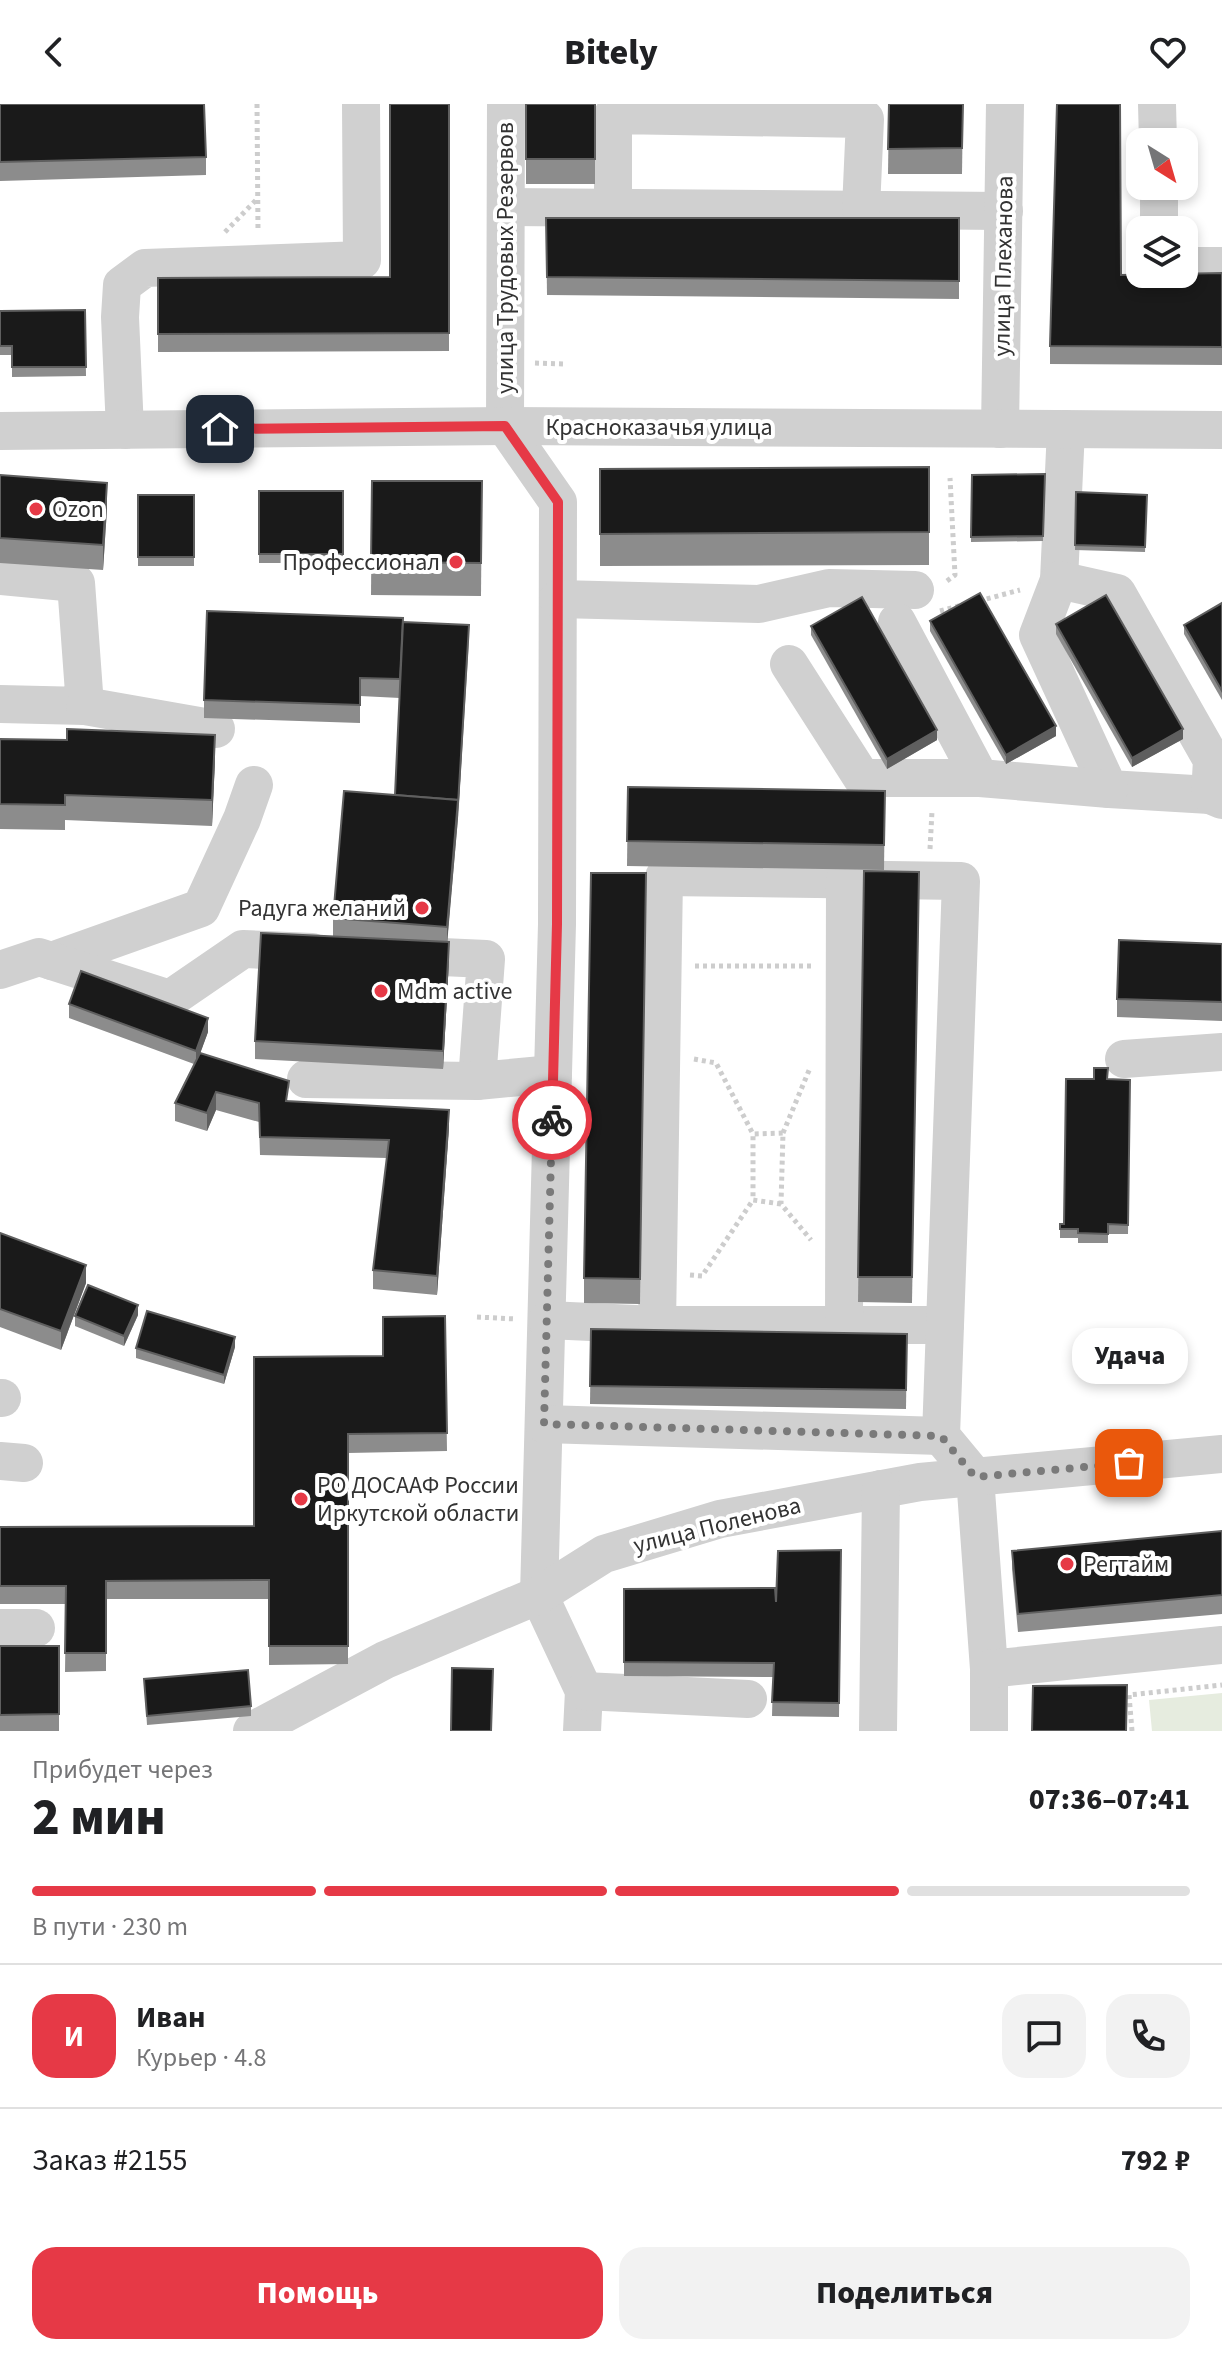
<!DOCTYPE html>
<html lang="ru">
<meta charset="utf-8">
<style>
body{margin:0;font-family:"Source Sans 3",sans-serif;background:#f2f2f2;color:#202124;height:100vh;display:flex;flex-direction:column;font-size:30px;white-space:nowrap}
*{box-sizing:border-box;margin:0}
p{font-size:26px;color:#757577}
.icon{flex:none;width:44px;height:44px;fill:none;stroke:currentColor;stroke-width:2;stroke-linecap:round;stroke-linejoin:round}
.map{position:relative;height:1627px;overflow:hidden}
.side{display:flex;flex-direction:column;background:#fff;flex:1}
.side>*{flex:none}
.needle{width:52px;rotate:143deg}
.fabs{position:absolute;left:1126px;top:24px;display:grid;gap:16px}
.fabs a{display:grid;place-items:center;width:72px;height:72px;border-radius:16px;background:#fff;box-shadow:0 4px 12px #0003;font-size:40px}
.pin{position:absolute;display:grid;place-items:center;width:68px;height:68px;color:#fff;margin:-34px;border-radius:16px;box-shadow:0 4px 12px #0006}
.courier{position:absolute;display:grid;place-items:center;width:80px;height:80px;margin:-40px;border:6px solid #e63946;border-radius:50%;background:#fff;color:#222;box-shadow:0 2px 10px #0007}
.bubble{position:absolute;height:56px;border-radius:24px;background:#fff;box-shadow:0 4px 12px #0003;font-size:26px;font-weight:800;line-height:56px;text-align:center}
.summary em{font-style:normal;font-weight:800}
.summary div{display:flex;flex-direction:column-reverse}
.summary{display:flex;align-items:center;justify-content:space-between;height:136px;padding:0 32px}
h1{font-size:52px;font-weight:800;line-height:60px}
.bar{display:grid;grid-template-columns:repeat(4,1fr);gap:12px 8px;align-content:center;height:96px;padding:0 32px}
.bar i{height:10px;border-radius:6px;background:#e0e0e0}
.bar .on{background:#e63946}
.bar p{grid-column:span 4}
.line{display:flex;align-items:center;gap:20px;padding:0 32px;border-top:2px solid #e0e0e0}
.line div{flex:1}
.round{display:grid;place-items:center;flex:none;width:84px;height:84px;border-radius:24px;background:#f2f2f2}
.action{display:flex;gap:16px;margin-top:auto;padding:16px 32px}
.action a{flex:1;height:92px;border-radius:24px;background:#e63946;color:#fff;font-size:32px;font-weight:800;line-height:92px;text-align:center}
.action a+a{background:#f2f2f2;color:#202124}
header{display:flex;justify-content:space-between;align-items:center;height:104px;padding:0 32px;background:#fff;font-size:36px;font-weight:800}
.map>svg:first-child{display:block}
.green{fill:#e6ecdf}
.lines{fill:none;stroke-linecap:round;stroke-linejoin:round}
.path{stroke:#cdcdcd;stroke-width:5;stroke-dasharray:4 4;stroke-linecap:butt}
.minor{stroke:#d0d0d0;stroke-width:38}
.wall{fill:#8c8c8c}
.shaded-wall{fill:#5f5f5f}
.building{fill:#1a1a1a;stroke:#5f5f5f;stroke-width:2}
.done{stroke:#7a7a7a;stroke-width:8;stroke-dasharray:0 14.4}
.route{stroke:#e63946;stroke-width:10}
.poi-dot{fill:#e63946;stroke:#fff;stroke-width:3}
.labels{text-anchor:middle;stroke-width:8;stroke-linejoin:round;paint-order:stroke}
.street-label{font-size:24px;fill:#333;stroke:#fff}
.poi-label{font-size:24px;fill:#333;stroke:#fff;text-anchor:start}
</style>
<header><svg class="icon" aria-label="back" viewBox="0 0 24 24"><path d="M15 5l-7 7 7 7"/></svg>Bitely<svg class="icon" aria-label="heart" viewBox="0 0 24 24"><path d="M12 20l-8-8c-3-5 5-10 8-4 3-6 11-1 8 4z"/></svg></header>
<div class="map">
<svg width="1222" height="1627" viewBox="0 0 1222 1627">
<rect width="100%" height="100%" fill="#fff"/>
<!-- green -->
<path class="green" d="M1222 1589V1627H1152L1149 1596Z"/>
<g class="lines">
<!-- path -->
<g class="path">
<path d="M257 0 258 127"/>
<path d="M225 128 257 95"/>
<path d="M535 259 566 260"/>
<path d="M947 477 955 471 950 374"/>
<path d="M979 497 1020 486"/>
<path d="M940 507 962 501"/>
<path d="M930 745 932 707"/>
<path d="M695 862H811"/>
<path d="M694 955 716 959 753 1030"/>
<path d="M783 1029 810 964"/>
<path d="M781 1100 753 1096V1030L783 1029 781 1100 811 1136"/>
<path d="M690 1171 702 1172 753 1096"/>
<path d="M477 1213 516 1215"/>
<path d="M1132 1627 1129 1591 1222 1581"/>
</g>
<!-- minor -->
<g class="minor">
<path d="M506 0 505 322 558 398 557 820 539 1491 584 1587 582 1627"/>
<path d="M1157 0 1158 38"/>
<path d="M1159 82V126"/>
<path d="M506 103 1004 107"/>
<path d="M613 106V11L865 15 861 105"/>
<path d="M1184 162H1222"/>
<path d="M1000 325 1005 0"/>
<path d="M1066 325 1059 476 1038 531 1109 685 1210 691"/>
<path d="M125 326 120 213 122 181 145 164 362 156 361 0"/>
<path d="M0 327 505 322 1222 326"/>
<path d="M0 472 76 479 85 602 0 600"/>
<path d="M1059 476 1117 489 1212 656 1210 691 1222 696"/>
<path d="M558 495 759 500 829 484 915 486"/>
<path d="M897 518 980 674 1109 685"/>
<path d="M789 560 862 674H980"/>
<path d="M85 602 216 625"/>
<path d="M398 851 486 855 477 977 553 970"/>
<path d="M52 857 201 804 242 715 254 681"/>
<path d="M0 866 39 853 170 895 243 845 312 848"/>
<path d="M1124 955 1222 948"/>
<path d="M306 975 477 977"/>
<path d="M547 1216 657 1221H945"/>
<path d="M657 1221 664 773 961 777 941 1332 975 1373 989 1565V1627"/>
<path d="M844 1223 845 775"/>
<path d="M0 1294H2"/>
<path d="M544 1320 941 1332"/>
<path d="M0 1357 24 1359"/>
<path d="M0 1524H36"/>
<path d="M989 1565 1222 1541"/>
<path d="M584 1587 748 1595"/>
<path d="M252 1627 385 1556 539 1491 604 1450 720 1415 920 1378 1222 1350"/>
<path d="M878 1627 881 1385"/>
</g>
</g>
<!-- wall -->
<g class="wall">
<path d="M0 0 206 53V71L0 77Z"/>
<path d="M449 0V247L158 248V174L390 173Z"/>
<rect x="526" y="0" width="69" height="80"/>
<path d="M889 0H963L962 70H888Z"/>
<path d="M546 114H959V195L547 191Z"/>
<path d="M1222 169V261L1050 260V242L1121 171Z"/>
<path d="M85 206 86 272 12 273V251H0V207Z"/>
<path d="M929 363V461L600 462V365Z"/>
<path d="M1045 370 1043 437 971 438 972 371Z"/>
<path d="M0 371 107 404 103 466 0 459Z"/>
<path d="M372 377H482L481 492 371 491Z"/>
<rect x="259" y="387" width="84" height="72"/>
<path d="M1076 388 1147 391 1145 448 1075 446Z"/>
<rect x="138" y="391" width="56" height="71"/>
<path d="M1222 499V596L1184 530V521Z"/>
<path d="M930 517 1056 632 1006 660 930 527Z"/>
<path d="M403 519 469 535 458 714 447 838 449 856 443 965 255 955V937L333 832V814L395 691 400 594 360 592V619L204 614V596Z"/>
<path d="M1056 520 1183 635 1132 663 1056 530Z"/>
<path d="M811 522 937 636 887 665 811 531Z"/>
<path d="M0 635 67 636 215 656 212 722 65 716V726L0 725Z"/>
<path d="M628 683 885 687 884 766 627 762Z"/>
<path d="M864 767 919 793 912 1199 858 1198Z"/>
<path d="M646 769 640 1200 584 1199V1174Z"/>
<path d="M1222 840V917L1117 913V895Z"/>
<path d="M69 900 208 928 200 949 289 997 449 1024 437 1191 373 1185V1166L387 1054 260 1051 259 1018 216 1006 207 1027 175 1017V999L194 960 69 914Z"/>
<path d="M1108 975 1130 976 1128 1130H1108V1139H1078V1134H1060V1120H1064Z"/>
<path d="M0 1129 86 1179 61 1246 0 1223Z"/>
<path d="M138 1211 124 1242 75 1222V1212Z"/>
<path d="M445 1212 447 1347 348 1349V1560L269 1561V1495H106V1567L65 1568 66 1500H0V1423L254 1422 383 1252Z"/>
<path d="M591 1225 907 1230 906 1305 590 1300Z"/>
<path d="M235 1243 224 1280 136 1254V1244Z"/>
<path d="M1222 1427V1510L1018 1528 1012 1465V1447Z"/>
<path d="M841 1446 839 1613 772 1612 773 1573 624 1572V1485L776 1498Z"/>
<rect x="0" y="1542" width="59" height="85"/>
<path d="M144 1575 251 1602V1612L147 1621Z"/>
</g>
<!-- shaded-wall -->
<g class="shaded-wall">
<path d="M107 379V404L103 466V441Z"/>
<path d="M469 521 458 714 447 841V823Z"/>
<path d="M1056 622V632L1006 660V651Z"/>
<path d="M1183 625V635L1132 663V654Z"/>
<path d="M937 626V636L887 665V655Z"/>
<path d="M215 631V656L212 722V696Z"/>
<path d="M449 838V856L443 965V947Z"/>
<path d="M208 914V928L196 961V947Z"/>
<path d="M216 988V1006L207 1027V1009Z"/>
<path d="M449 1006V1024L437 1191V1172Z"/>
<path d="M86 1161V1179L61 1246V1227Z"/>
<path d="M138 1201V1211L124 1242V1232Z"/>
<path d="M235 1233V1243L224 1280V1271Z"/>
</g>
<!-- building -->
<g class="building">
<path d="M0 0H204L206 53 0 58Z"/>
<path d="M390 0H449V229L158 230V174L390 173Z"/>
<rect x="526" y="0" width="69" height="55"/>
<path d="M889 0H963L962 44 888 45Z"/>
<path d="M1057 0H1120L1121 171 1222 169V243L1050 242Z"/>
<path d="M546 114H959V177L547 173Z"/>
<path d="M85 206 86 263H12V242H0V207Z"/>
<path d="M929 363V428L600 430V365Z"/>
<path d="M1045 370 1043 432 971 433 972 371Z"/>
<path d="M0 371 107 379 103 441 0 434Z"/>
<path d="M372 377H482L481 459 371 458Z"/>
<rect x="259" y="387" width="84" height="63"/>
<path d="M1076 388 1147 391 1145 443 1075 441Z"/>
<rect x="138" y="391" width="56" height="62"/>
<path d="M980 489 1056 622 1006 651 930 517Z"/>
<path d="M1106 491 1183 625 1132 654 1056 520Z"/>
<path d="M862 493 937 626 887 655 811 522Z"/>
<path d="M1222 499V587L1184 521Z"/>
<path d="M207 507 403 514 400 575 360 574V601L204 596Z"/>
<path d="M403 518 469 521 458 700V696L395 691Z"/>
<path d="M67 625 215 631 212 696 65 691V701L0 700V635L67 636Z"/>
<path d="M628 683 885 687 884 741 627 737Z"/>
<path d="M344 687 458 696 447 823 333 814Z"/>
<path d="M864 767 919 768 912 1173H858Z"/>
<path d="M591 769H646L640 1175 584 1174Z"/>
<path d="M261 829 449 838 443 947 255 937Z"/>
<path d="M1119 836 1222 840V898L1117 895Z"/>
<path d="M81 867 208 914 196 947 69 900Z"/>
<path d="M200 949 289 977 286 997 449 1006 437 1172 373 1166 389 1036 260 1033 259 999 216 988 207 1009 175 999Z"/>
<path d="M1094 964H1108L1107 975 1130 976 1128 1121 1108 1120V1130L1078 1129V1125H1060V1120H1064L1066 975H1094Z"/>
<path d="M0 1129 86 1161 61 1227 0 1205Z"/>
<path d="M88 1181 138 1201 124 1232 75 1212Z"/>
<path d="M147 1207 235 1233 224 1271 136 1244Z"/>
<path d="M445 1212 447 1329 348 1330V1542H269V1476L106 1477V1549H65L66 1482H0V1423L254 1422V1253L383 1252V1213Z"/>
<path d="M591 1225 907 1230 906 1286 590 1282Z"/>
<path d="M1222 1427V1491L1018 1510 1012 1447Z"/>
<path d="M841 1446 839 1599 772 1598 774 1559 624 1558V1485L775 1484 776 1498 778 1447Z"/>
<path d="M0 1542H59V1610L0 1611Z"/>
<path d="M452 1564 493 1565 491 1627H451Z"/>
<path d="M248 1566 251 1602 147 1612 144 1575Z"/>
<path d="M1127 1581 1126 1627H1032L1033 1582Z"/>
</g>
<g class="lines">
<!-- done -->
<path class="done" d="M552 1016 544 1320 941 1332 975 1373 1129 1359"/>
<!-- route -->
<path class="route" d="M220 325 505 322 558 398 557 820 552 1016"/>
</g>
<!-- markers -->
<g class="poi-dot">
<circle cx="36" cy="405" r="8"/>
<circle cx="456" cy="458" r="8"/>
<circle cx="422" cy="804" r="8"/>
<circle cx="381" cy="887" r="8"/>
<circle cx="301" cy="1395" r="8"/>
<circle cx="1067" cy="1460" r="8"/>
</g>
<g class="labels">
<!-- street labels -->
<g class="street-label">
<text transform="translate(505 154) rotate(-90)" y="8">улица Трудовых Резервов</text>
<text transform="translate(1003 162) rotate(-89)" y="8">улица Плеханова</text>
<text x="659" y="331">Красноказачья улица</text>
<text transform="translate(717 1421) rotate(-14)" y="8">улица Поленова</text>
</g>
<!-- poi labels -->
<g class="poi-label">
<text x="52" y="413">Ozon</text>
<text x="440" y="466" text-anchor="end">Профессионал</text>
<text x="406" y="812" text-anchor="end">Радуга желаний</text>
<text x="397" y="895">Mdm active</text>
<text x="317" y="1389">РО ДОСААФ России<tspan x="317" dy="28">Иркутской области</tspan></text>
<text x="1083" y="1468">Регтайм</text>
</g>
</g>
</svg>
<div class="fabs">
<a><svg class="needle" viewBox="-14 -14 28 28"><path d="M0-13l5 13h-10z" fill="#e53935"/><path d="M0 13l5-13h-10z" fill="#757577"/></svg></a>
<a><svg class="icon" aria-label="layers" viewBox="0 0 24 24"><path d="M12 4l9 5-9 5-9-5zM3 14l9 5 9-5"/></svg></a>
</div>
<div class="pin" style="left:1129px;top:1359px;background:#ea580c"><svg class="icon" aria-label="bag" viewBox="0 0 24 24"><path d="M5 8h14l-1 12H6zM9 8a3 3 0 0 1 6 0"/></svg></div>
<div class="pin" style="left:220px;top:325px;background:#1f2937"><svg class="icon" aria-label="home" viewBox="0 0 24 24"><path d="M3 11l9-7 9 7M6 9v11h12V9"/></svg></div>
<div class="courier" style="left:552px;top:1016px"><svg class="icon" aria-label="bike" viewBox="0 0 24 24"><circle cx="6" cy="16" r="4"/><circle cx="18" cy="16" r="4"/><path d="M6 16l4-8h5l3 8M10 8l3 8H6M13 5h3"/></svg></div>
<div class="bubble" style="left:1072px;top:1224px;width:116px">Удача</div>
</div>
<section class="side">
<div class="summary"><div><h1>2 мин</h1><p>Прибудет через</p></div><em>07:36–07:41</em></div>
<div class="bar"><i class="on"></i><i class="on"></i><i class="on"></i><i></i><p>В пути · 230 m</p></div>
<div class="line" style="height:144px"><b class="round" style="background:#e63946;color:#fff">И</b><div><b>Иван</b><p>Курьер · 4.8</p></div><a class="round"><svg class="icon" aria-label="chat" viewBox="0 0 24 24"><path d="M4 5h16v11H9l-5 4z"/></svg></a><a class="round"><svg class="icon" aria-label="phone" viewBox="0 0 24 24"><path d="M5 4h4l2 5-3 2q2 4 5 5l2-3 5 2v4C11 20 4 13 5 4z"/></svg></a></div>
<div class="line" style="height:104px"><div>Заказ #2155</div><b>792 ₽</b></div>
<div class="action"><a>Помощь</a><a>Поделиться</a></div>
</section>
